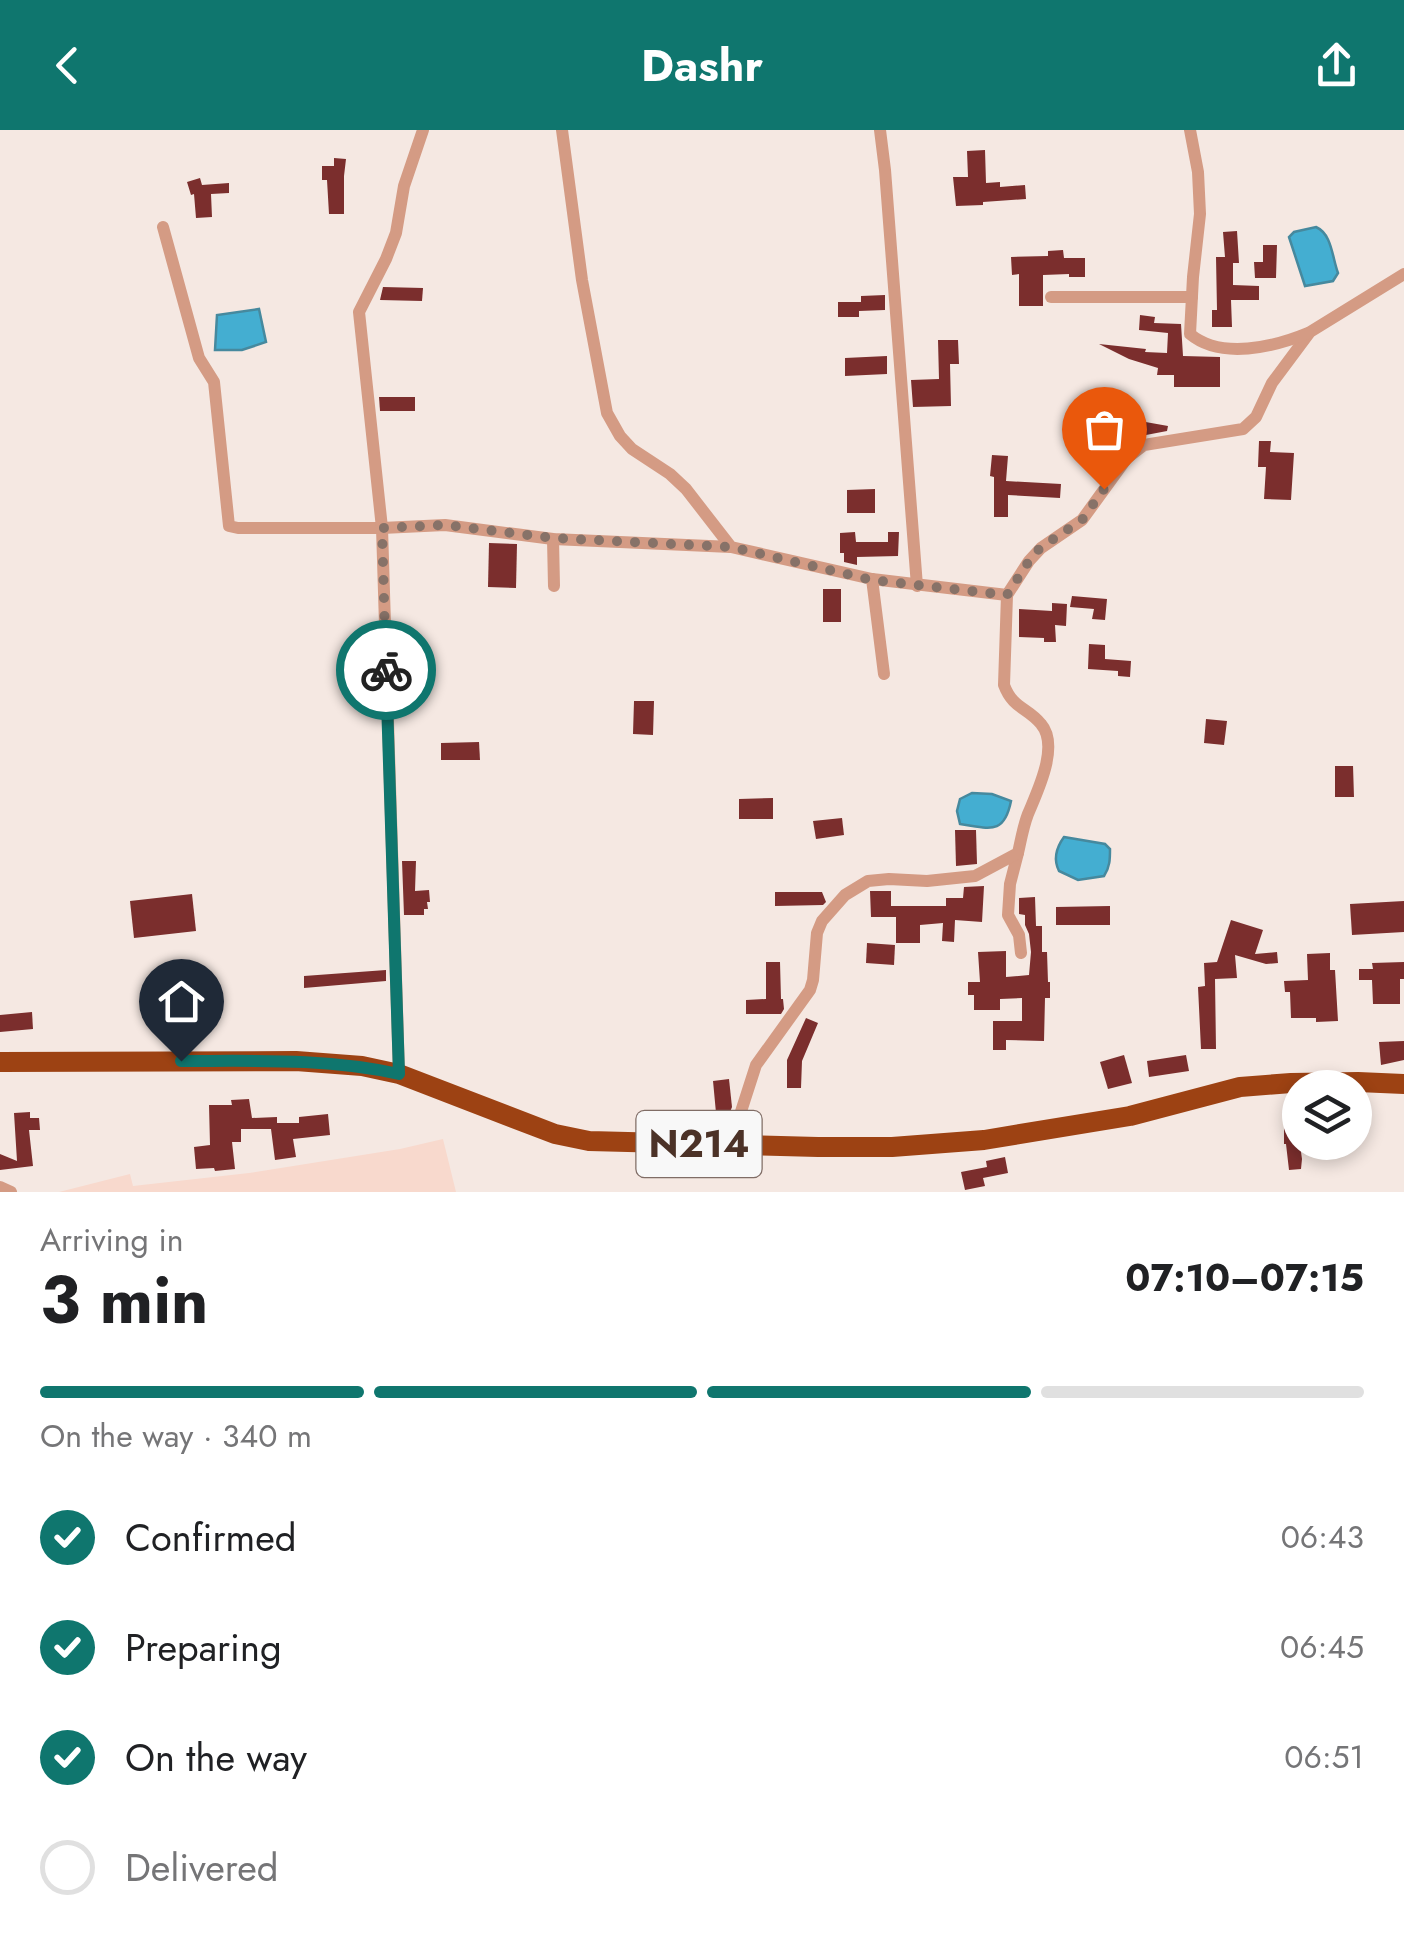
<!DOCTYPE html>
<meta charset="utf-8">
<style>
body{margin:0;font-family:Jost,sans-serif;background:#f6f6f6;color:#202124;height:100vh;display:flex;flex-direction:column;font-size:38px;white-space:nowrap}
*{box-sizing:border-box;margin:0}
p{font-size:32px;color:#757577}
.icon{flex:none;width:55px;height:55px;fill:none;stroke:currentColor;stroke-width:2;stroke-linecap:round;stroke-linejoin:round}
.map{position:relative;height:1062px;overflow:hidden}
.panel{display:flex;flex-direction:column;background:#fff;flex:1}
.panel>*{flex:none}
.fabs{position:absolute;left:1282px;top:940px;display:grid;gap:20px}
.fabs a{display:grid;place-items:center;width:90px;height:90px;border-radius:50%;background:#fff;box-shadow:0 5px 15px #0003;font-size:50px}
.pin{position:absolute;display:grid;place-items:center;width:85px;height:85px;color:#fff;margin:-102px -42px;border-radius:50% 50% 50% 0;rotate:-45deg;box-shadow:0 0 10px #0007}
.pin .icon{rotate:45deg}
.courier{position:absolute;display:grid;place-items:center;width:100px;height:100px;margin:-50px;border:8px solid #0f766e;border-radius:50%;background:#fff;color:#222;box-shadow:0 2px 12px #0007}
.headline em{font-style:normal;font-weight:700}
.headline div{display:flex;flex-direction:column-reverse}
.headline{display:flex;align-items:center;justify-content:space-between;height:170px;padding:0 40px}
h1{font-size:65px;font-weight:700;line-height:75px}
.bar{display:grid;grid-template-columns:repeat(4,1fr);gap:15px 10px;align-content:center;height:120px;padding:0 40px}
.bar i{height:12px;border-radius:8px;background:#e0e0e0}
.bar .current{background:#0f766e}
.bar p{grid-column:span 4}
ol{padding:0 40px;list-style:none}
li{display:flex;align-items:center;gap:30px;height:110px}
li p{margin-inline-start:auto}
li .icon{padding:10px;border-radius:50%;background:#0f766e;color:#fff;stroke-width:4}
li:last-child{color:#757577}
li i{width:55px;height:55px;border:5px solid #e0e0e0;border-radius:50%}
header{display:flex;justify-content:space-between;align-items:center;height:130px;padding:0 40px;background:#0f766e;color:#fff;font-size:45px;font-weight:700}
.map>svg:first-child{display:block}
.built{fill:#f8d9cd}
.water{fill:#44aed1;stroke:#46899e;stroke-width:2.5}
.building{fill:#7b2e2d}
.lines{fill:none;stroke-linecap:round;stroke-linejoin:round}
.minor{stroke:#d49b84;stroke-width:12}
.highway{stroke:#9d4213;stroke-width:20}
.done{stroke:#877268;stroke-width:10;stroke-dasharray:0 18}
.route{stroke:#0f766e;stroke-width:12}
.labels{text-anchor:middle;stroke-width:10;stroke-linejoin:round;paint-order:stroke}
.shield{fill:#f8f8f8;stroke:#806d66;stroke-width:2.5}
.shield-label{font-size:38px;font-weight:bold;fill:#4c3227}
</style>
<header><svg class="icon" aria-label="back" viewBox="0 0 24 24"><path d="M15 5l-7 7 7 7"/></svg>Dashr<svg class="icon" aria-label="share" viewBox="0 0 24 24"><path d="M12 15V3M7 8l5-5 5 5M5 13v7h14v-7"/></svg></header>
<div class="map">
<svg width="1404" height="1062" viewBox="0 0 1404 1062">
<rect width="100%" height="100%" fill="#f5e8e2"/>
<!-- built -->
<path class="built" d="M443 1009 456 1062H59L130 1044 133 1056 249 1043 400 1019Z"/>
<!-- water -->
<g class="water">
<path d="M1316 97C1332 104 1332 127 1338 143L1333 151 1305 156 1289 107 1294 102Z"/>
<path d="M259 179 266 212 242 220H215L217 185Z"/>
<path d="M972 663 992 664 1011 671C1004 706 989 698 960 694L957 681 960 669Z"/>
<path d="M1064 707 1105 714 1110 719C1110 729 1110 737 1104 746L1078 750 1059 741C1053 729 1056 718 1064 707Z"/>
</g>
<!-- building -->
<g class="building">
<path d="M985 20 986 53 1000 52V57L1025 55 1026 69 983 72V75L956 76 953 47H968L967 21Z"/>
<path d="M334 28 346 29 344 46V84H329L327 50H322V36H334Z"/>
<path d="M200 48 202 55 229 53V63L211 64 212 87 196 88 194 64 191 65 187 52Z"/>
<path d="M1237 101 1239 133H1233V155L1259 156V170H1231L1232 197H1212V180H1217L1216 127H1225L1223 102Z"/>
<path d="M1263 115H1277L1276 148H1255L1254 132H1263Z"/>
<path d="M1063 120 1064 128H1085V147H1069V144L1043 145V176H1019V144L1012 145 1011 127 1048 126V121Z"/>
<path d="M383 157 423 158 422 171 380 170Z"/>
<path d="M885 165V180L859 181V187H838V172H861V166Z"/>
<path d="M1140 185 1155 187 1154 193 1181 194 1183 226 1220 227V257H1174V245H1157L1158 238 1129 229 1099 214 1146 219 1145 222 1167 223 1168 203 1139 200Z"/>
<path d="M938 210H958L959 234H950L951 276 913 277 911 250 939 249Z"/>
<path d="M887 226V244L845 246V228Z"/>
<path d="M379 267H415V281H380Z"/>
<path d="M1100 283 1140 295V291L1168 296 1167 301 1146 305 1124 301 1121 311 1108 308 1110 297 1097 293Z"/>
<path d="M1259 311H1271L1270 322 1294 323 1291 370 1264 369 1266 337H1258Z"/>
<path d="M992 325 1008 326 1006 351 1061 354 1060 368 1008 365V387H994V347L990 346Z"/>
<path d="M875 359V383H847V360Z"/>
<path d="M855 402 856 412H888V402H899L898 426 857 427V435L844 432V423H840V403Z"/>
<path d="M489 413 517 414 516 458 488 457Z"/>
<rect x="823" y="459" width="18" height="33"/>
<path d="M1072 466 1107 469 1105 490 1092 489 1094 479 1070 477Z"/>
<path d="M1052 473 1067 474 1066 496 1055 495 1056 512H1044V508L1019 507V479L1052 481Z"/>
<path d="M1089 514 1105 515V529L1131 531 1130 547 1118 546V541L1088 539Z"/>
<path d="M634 571H654L653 605 633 604Z"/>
<path d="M1206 589 1227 591 1224 615 1204 613Z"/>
<path d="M479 612 480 630H441V613Z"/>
<path d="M1335 636H1353L1354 667H1335Z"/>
<path d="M773 668V689H739V669Z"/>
<path d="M842 688 844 705 816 709 813 691Z"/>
<path d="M955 700H976L977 734 956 736Z"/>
<path d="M402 731H416L415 761 429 760 430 772H427L428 779H424V785H404Z"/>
<path d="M984 756 982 792 955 790 954 812 942 811 943 793 920 795V813H896V787H871L870 761H891V776H946V768H963L964 757Z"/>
<path d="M775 762H822L826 772 823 775 775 776Z"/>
<path d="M192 764 196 801 134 808 130 771Z"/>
<path d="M1035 767 1036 796H1042V822H1047L1048 852H1050V868H1045L1044 911 1006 910V920H993V891H1022V868L1000 869V880H974V865H968V852H980L978 822 1006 821V847L1029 845 1031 822 1029 804 1025 795V785L1019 784V768Z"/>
<path d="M1404 771V802L1352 805 1350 774Z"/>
<path d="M1110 776V795H1056V777Z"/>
<path d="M1231 790 1263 800 1255 824 1277 822 1278 833 1266 834 1235 825 1237 848 1215 849 1216 919H1201L1198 857 1205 856 1204 833 1217 832Z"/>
<path d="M867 813 895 815 894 835 866 833Z"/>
<path d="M1330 823V840H1335L1338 891 1316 892V888H1291L1290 862H1285L1284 851 1308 850 1307 824Z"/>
<path d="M766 832H780L781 869H783L784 879 781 884H746V870L766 869Z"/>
<path d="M1404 832V849H1400V874H1373L1372 850H1359V839H1373L1372 833Z"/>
<path d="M386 840V851L304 858V846Z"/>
<path d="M32 882 33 899 0 902V885Z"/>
<path d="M806 888 818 893 802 931 801 958H787V930Z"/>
<path d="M1404 911V930L1381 935 1379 912Z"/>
<path d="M1124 925 1132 953 1108 959 1100 932Z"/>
<path d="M1186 925 1189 941 1149 947 1147 931Z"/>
<path d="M729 949 732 977 730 982 716 983 713 951Z"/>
<path d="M249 969 252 988 277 987V993H299V987L328 984 330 1005 293 1009 296 1027 275 1030 271 999H241V1012H232L235 1039 215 1041 214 1038 196 1039 194 1017 210 1015 209 975H232L231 970Z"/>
<path d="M30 982V988H39L40 1000H29L33 1036 0 1040V1024L17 1031 14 983Z"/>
<path d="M1284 997H1297V1016L1300 1015 1302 1029 1301 1039 1289 1040 1286 1014H1284Z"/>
<path d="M1005 1027 1008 1043 983 1048 985 1056 965 1060 961 1042 987 1037 986 1031Z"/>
</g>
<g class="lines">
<!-- minor -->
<g class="minor">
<path d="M562 0 582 150 607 283 620 306 632 319 670 344 686 359 731 417 872 449 1007 465 1029 431 1041 418 1082 390 1127 328 1144 315 1243 299 1256 287 1272 253 1310 202 1404 144"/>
<path d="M880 0 885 40 917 456"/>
<path d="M1190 0 1198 42 1200 84 1193 147 1190 204C1221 230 1274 217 1308 203"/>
<path d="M163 97 199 228 214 252 229 396 238 398H382L445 395 553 409 731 417"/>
<path d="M1051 167H1192"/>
<path d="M553 409 554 456"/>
<path d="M872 449 884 544"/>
<path d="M1018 723 1010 754 1008 785 1019 805 1021 823"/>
<path d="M399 944 382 398 359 182 386 129 396 103 404 56 423 0"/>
<path d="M733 1015 736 997 756 935 810 860 813 850 817 803 822 791 845 765 868 751 889 749 927 751 975 746 1018 723C1021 710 1023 697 1028 684 1037 662 1060 616 1041 594 1027 577 1013 579 1004 555L1007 465"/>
<path d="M0 1057 11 1062"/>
</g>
<!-- highway -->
<path class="highway" d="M0 932 296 931 362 936 399 944 555 1004 589 1011 818 1017H892L984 1010 1130 986 1240 957 1291 953 1358 952 1404 954"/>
</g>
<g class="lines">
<!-- done -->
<path class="done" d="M386 540 382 398 445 395 553 408 731 417 872 450 1007 465 1029 431 1040 418 1082 390 1104 359"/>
<!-- route -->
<path class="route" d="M181 931C254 931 327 928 399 944L386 540"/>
</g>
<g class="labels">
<!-- shield labels -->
<rect class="shield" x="636.5" y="981" width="125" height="66" rx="8"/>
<g class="shield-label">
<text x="699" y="1027">N214</text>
</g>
</g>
</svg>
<div class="fabs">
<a><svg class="icon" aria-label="layers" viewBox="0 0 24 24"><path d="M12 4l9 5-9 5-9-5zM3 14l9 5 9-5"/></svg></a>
</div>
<div class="pin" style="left:1104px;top:359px;background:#ea580c"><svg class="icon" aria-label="bag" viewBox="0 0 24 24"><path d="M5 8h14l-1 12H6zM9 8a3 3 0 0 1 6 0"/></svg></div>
<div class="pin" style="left:181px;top:931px;background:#1f2937"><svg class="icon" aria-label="home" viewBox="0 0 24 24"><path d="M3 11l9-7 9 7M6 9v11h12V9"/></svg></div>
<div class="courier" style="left:386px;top:540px"><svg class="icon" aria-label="bike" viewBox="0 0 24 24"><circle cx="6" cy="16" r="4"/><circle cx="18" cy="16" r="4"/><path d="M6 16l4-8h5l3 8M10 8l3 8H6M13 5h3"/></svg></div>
</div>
<section class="panel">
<div class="headline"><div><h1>3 min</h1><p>Arriving in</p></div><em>07:10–07:15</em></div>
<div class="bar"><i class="current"></i><i class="current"></i><i class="current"></i><i></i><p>On the way · 340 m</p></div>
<ol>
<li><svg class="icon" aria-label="check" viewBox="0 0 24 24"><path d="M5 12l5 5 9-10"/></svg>Confirmed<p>06:43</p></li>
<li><svg class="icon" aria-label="check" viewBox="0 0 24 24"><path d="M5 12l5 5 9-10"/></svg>Preparing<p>06:45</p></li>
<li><svg class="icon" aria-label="check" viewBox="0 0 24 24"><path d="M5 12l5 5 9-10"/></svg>On the way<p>06:51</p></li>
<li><i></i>Delivered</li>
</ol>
</section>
